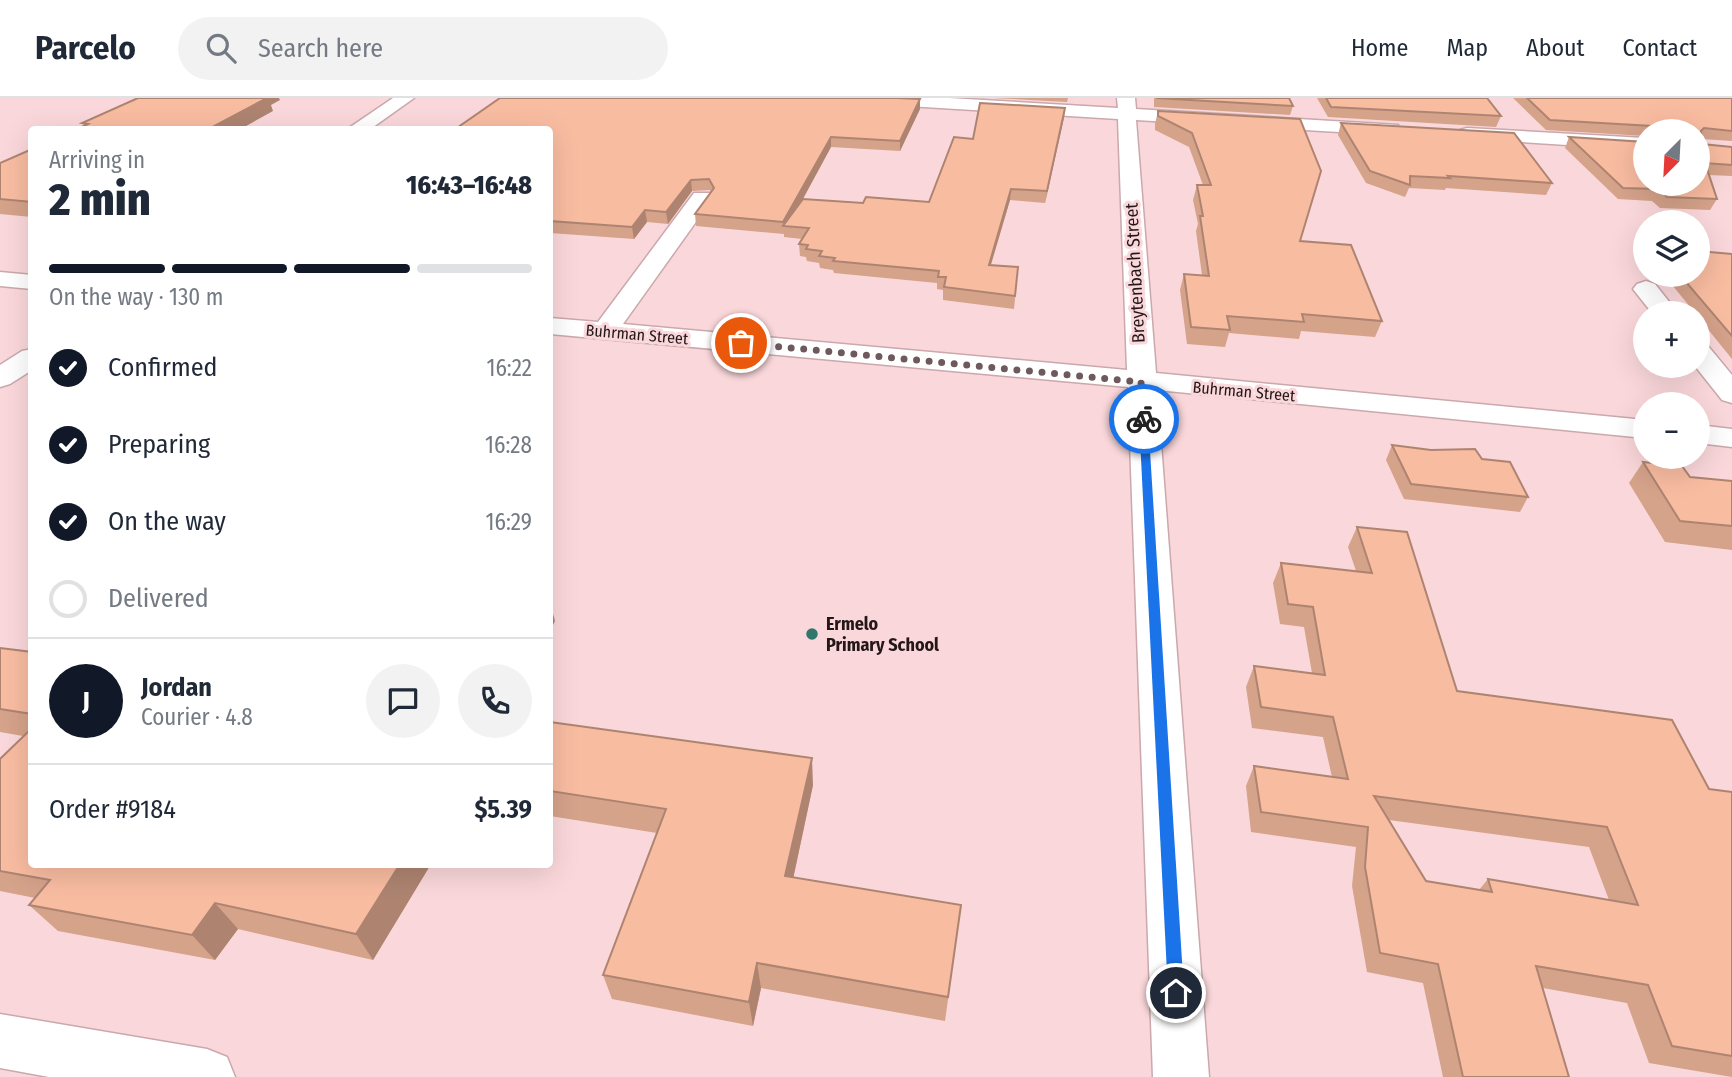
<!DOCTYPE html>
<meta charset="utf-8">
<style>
body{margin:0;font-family:"Fira Sans Condensed",sans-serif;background:#f2f2f3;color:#1f2937;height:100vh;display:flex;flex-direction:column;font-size:26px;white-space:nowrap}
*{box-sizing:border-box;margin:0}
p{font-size:23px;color:#747a83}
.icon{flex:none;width:38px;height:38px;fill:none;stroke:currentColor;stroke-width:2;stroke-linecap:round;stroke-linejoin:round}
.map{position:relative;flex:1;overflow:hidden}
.sheet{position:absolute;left:28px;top:28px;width:525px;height:742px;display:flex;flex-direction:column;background:#fff;border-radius:7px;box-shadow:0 7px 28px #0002}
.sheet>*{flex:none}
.needle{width:46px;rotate:204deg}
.fabs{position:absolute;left:1633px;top:21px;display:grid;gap:14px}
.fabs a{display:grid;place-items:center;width:77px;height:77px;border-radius:50%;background:#fff;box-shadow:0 7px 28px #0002;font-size:35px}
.pin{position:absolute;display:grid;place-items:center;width:60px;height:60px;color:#fff;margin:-30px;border:4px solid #fff;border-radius:50%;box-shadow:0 2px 7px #0007}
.courier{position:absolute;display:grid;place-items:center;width:70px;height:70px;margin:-35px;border:5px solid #1a73e8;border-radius:50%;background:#fff;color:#222;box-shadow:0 2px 9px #0007}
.summary em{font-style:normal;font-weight:800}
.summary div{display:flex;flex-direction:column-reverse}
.summary{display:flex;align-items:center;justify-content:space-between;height:119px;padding:0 21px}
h1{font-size:46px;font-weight:800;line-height:52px}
.bar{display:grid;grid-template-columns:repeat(4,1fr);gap:10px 7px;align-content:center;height:84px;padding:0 21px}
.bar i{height:9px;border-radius:5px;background:#e0e1e3}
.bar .active{background:#111827}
.bar p{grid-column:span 4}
.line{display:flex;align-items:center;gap:18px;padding:0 21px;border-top:2px solid #e0e1e3}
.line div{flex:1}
.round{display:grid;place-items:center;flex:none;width:74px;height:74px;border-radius:37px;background:#f2f2f3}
ol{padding:0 21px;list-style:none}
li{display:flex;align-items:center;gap:21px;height:77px}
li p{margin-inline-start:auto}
li .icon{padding:7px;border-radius:50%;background:#111827;color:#fff;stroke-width:4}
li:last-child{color:#747a83}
li i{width:38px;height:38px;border:4px solid #e0e1e3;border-radius:50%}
header{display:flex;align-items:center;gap:42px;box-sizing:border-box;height:98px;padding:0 35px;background:#fff;border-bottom:2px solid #e0e1e3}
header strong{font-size:33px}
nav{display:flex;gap:38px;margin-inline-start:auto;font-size:24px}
.search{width:490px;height:63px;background:#f2f2f3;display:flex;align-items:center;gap:18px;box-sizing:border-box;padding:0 24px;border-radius:38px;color:#747a83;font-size:26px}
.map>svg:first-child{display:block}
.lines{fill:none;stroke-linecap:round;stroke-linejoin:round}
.minor-casing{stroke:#caa8ac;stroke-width:3}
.minor{fill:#fff;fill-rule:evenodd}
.wall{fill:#d5a28a;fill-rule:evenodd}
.shaded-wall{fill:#ae8471}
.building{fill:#f8bca1;stroke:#ae8471;stroke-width:2;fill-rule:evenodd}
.route{fill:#1a73e8}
.done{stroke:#6e5a5c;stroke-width:7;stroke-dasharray:0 12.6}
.poi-dot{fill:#31766b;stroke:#fad7da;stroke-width:2.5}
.labels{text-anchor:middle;stroke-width:6;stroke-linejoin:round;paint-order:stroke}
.far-street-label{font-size:16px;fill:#231718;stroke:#fad7da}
.street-label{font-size:18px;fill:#231718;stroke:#fad7da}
.poi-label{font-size:18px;font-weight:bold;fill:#231718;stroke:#fad7da;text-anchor:start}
</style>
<header>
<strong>Parcelo</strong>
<div class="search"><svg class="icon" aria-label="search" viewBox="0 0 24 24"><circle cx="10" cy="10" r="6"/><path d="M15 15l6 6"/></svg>Search here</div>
<nav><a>Home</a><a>Map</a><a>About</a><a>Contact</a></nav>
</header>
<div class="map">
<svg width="1732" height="979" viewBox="0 0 1732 979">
<rect width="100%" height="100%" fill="#fad7da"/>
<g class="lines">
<defs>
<g id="minor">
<path d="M393 0H414L369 32H346Z"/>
<path d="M849 0H949L1118 10 1117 0H1135L1136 11 1398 27 1400 31 1398 35 1391 37 1136 22 1156 275 1645 322V340L1157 292 1209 979H1153L1128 289 550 236V220L598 224 694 95H710L713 100 623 226 1127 272 1118 21 858 5Z"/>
<path d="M1467 30 1645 40V52L1460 40 1458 36 1460 32Z"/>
<path d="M0 174 32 177V191L0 188Z"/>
<path d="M1646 183 1655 186 1678 215H1652L1633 191 1637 186Z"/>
<path d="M1698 246 1708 248 1732 277V305L1722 302 1695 268H1698Z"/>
<path d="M32 251V272L10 286 0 289V267L22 253Z"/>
<path d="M1698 327 1732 331V349L1698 345Z"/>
<path d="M0 916 207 951 227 959 235 979H49L0 970Z"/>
</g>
</defs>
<!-- minor casing -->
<use href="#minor" class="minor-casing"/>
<!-- minor -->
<use href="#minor" class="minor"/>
</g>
<!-- wall -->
<g class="wall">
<path d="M993 0H1068L1067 4Z"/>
<path d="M1154 0H1289L1293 8 1290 17 1154 9Z"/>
<path d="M1317 0H1487L1501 18 1496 29 1328 19Z"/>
<path d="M1513 0H1732V43L1702 41V46L1732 49V78L1709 77 1717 101 1710 112 1660 110 1652 103 1618 101 1565 50 1569 39 1645 86 1698 33H1645V38L1546 32Z"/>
<path d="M920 1V11L900 53 831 49 803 101 863 105 929 104 973 41 1065 10 1045 105 1010 102 991 167 1018 169 1014 211 943 202V192L937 191V185L834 175 833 172 820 170 819 165 807 163 806 159 800 158 799 146 802 141 784 139V136L696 128 695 116 711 94 710 92 692 93 668 126 647 124 634 141 550 135V32Z"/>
<path d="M1158 13 1300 21V143L1382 223 1375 239 1301 233 1299 241 1229 235 1225 249 1187 246 1180 192 1184 176 1202 177 1196 133 1198 126 1193 102 1197 87H1203L1189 49 1155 32V26Z"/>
<path d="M1341 25 1552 85 1546 97 1446 90 1445 92 1409 90 1405 99 1366 85 1338 37Z"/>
<path d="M32 51V119L0 116V65Z"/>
<path d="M1732 156V261L1698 219V215H1695L1664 177H1698Z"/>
<path d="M1392 347 1482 361 1528 399 1520 414 1404 401 1386 362Z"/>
<path d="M1643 364 1690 379 1732 383V452L1665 444 1629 385Z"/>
<path d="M1357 429 1457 593 1709 691 1732 694V979L1649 965 1627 905 1543 890 1569 979H1443L1423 885 1367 874 1352 788 1356 749 1251 734 1246 688 1254 668 1332 679 1323 639 1252 630 1246 589 1254 568 1312 575 1304 529 1280 526 1273 485 1281 465 1356 473 1348 449ZM1389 722 1589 749 1609 802 1488 781 1479 792 1426 783Z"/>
<path d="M0 550 32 554V766H431L373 862 238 831 215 862 58 833 29 807 35 800 0 793V661L23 638 0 634Z"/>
<path d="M550 624 813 687 793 780 961 807 945 923 761 890 753 928 612 901 603 877 657 735 550 718Z"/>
</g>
<!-- shaded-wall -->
<g class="shaded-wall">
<path d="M257 0H279L280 2 271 7 273 13 239 32H207Z"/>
<path d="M920 1V11L900 53V43Z"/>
<path d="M1065 10 1064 20 1045 105 1047 93Z"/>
<path d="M831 39V49L788 128H784L783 124Z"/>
<path d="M691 82 692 93 668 126 666 114Z"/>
<path d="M1011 91 1010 102 987 179 989 167Z"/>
<path d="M645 112 647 124 634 141 632 129Z"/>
<path d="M550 505 555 523 550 533Z"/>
<path d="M812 660 813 687 788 805 785 778Z"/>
<path d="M400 766H431L373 862 356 836Z"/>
<path d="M215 805 238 831 215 862 192 837Z"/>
<path d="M757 865 761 890 753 928 749 904Z"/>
</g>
<!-- building -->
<g class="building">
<path d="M138 0H267L207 32H75L88 26 82 25Z"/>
<path d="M500 0H897L920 1 900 43 831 39 783 124 695 116 714 90 709 81 691 82 666 114 645 112 632 129 550 123V32H454Z"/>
<path d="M1156 0H1289L1293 8Z"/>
<path d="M1326 0H1487L1501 18 1331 9Z"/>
<path d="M1527 0H1732V33L1704 30 1701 33 1702 46 1732 49V67L1705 65 1717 101 1667 99 1658 91 1623 90 1569 39 1645 44V86H1698V33H1652V28L1550 22Z"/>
<path d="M980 5 1065 10 1047 93 1011 91 989 167 1018 169 1015 198 944 189 946 179H938L939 173 833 163 835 160 819 158 822 153 806 151 808 147 799 146 809 130 783 128 803 101 863 105 866 99 929 104 954 39 973 41Z"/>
<path d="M1158 13 1300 21 1321 73 1300 143 1351 147 1382 223 1302 216 1304 224 1227 218 1230 232 1191 229 1184 176 1209 178 1200 118H1203L1197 87H1211L1192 35 1158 18Z"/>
<path d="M1341 25 1514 35 1552 85 1448 78 1450 80 1410 78V87L1370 73Z"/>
<path d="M32 51V104L0 101V65Z"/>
<path d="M1698 153 1732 156V238L1680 177H1698Z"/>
<path d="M1392 347 1431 352 1475 351 1482 361 1510 364 1528 399 1411 386Z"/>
<path d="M1643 364 1682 368 1690 379 1732 383V428L1680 423Z"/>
<path d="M1357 429 1407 434 1457 593 1672 622 1709 691 1732 694V958L1672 948 1648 887 1536 868 1569 979H1463L1438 866 1380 855 1365 769 1368 729 1261 714 1254 668 1348 681 1333 619 1261 609 1254 568 1325 577 1313 509 1288 506 1281 465 1372 475ZM1374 698 1607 729 1638 807 1488 781 1492 794 1426 783Z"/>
<path d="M0 550 32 554V616L0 611Z"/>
<path d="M550 624 812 660 785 778 961 807 948 899 757 865 749 904 603 877 666 711 550 693Z"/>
<path d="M32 630V766H400L356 836 215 805 192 837 29 807 50 782 0 773V661Z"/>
</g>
<!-- route -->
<path class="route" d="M1144 318 1148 321 1184 895 1182 901 1176 903 1170 901 1168 895 1139 321Z"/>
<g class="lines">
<!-- done -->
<path class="done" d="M741 245 1141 284 1144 321"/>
</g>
<!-- markers -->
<circle class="poi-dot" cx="812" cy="536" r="7"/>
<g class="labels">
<!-- far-street labels -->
<g class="far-street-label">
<text transform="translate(637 236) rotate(5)" y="6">Buhrman Street</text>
<text transform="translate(1244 293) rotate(5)" y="6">Buhrman Street</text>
</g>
<!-- street labels -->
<g class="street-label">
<text transform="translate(1135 175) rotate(-93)" y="6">Breytenbach Street</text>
</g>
<!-- poi labels -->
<g class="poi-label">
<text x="826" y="532">Ermelo<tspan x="826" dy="21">Primary School</tspan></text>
</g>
</g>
</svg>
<div class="fabs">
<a><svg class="needle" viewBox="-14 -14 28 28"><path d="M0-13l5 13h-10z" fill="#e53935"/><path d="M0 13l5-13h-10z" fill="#747a83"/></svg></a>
<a><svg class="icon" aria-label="layers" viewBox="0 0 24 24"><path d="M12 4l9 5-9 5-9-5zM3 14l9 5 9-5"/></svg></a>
<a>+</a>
<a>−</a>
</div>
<div class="pin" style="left:741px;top:245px;background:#ea580c"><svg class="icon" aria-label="bag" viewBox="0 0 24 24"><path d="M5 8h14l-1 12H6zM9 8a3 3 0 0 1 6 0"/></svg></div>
<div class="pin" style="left:1176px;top:895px;background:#1f2937"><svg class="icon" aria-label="home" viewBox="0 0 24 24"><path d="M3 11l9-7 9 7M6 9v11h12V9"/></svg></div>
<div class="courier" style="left:1144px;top:321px"><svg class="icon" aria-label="bike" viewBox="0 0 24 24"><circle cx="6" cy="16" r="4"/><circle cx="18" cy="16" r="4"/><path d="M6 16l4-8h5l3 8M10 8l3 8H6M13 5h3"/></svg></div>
<section class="sheet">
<div class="summary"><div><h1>2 min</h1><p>Arriving in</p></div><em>16:43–16:48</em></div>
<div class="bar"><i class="active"></i><i class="active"></i><i class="active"></i><i></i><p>On the way · 130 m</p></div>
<ol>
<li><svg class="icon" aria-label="check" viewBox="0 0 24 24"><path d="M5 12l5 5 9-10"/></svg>Confirmed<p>16:22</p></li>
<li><svg class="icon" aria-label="check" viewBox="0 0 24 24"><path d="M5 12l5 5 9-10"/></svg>Preparing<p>16:28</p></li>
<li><svg class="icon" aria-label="check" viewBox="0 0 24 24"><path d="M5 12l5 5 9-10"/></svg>On the way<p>16:29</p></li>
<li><i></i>Delivered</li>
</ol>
<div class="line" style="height:126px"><b class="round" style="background:#111827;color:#fff">J</b><div><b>Jordan</b><p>Courier · 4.8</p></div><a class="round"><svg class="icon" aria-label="chat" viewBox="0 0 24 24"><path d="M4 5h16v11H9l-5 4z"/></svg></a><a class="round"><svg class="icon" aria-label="phone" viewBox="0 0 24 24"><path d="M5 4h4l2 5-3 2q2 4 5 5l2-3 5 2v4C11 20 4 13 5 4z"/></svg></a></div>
<div class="line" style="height:91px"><div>Order #9184</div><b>$5.39</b></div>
</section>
</div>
